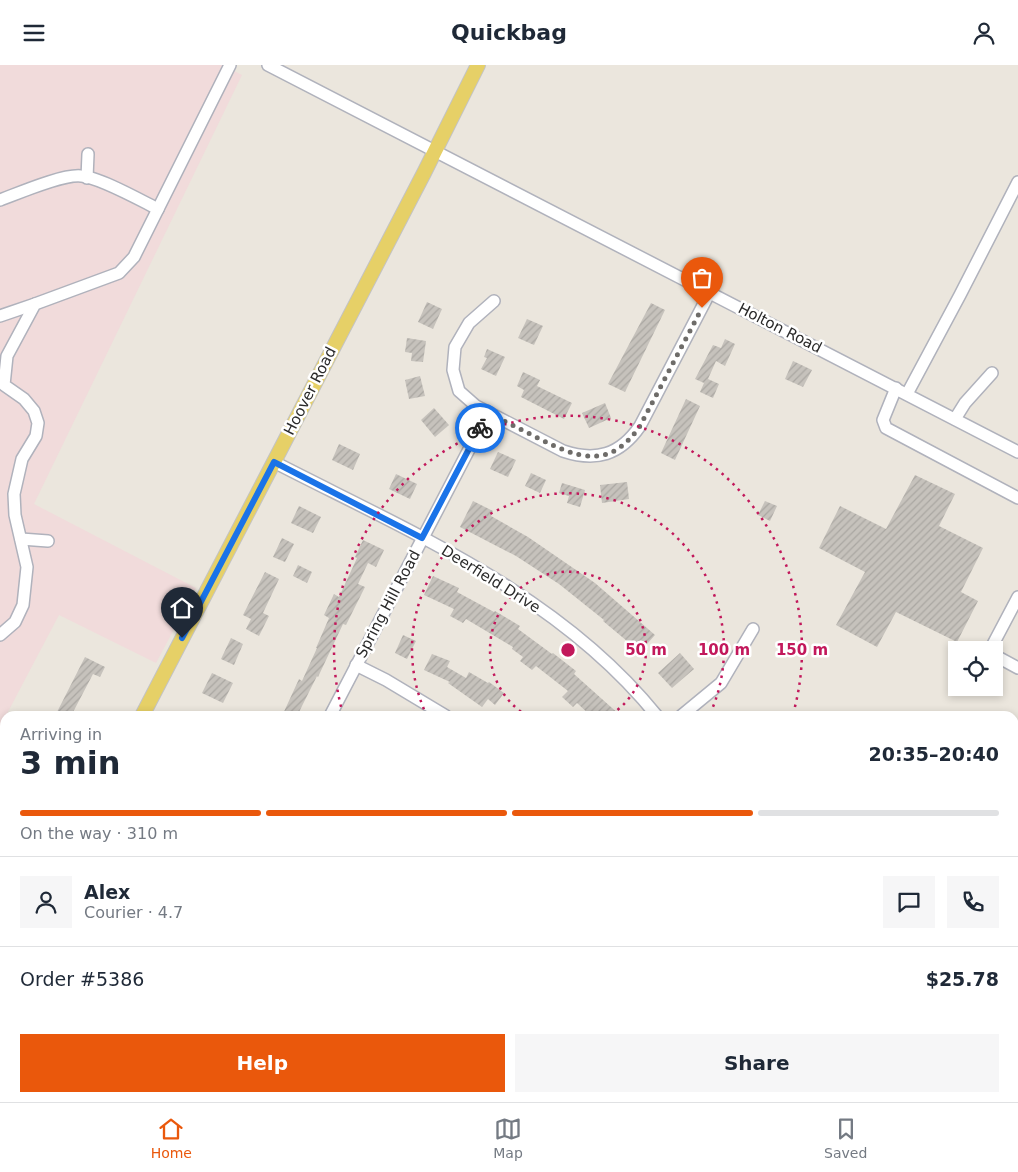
<!DOCTYPE html>
<meta charset="utf-8">
<style>
body{margin:0;font-family:"DejaVu Sans",sans-serif;background:#f6f6f7;color:#1f2937;height:100vh;display:flex;flex-direction:column;font-size:19px;white-space:nowrap}
*{box-sizing:border-box;margin:0}
p{font-size:16px;color:#747a83}
.icon{flex:none;width:28px;height:28px;fill:none;stroke:currentColor;stroke-width:2;stroke-linecap:round;stroke-linejoin:round}
.map{position:relative;flex:1;overflow:hidden}
.panel{position:absolute;left:0px;top:646px;width:1019px;height:391px;display:flex;flex-direction:column;background:#fff;border-radius:15px 15px 0 0;box-shadow:0 2px 8px #0003}
.panel>*{flex:none}
.buttons{position:absolute;left:948px;top:576px;display:grid;gap:10px}
.buttons a{display:grid;place-items:center;width:55px;height:55px;border-radius:0px;background:#fff;box-shadow:0 2px 8px #0003;font-size:25px}
.pin{position:absolute;display:grid;place-items:center;width:42px;height:42px;color:#fff;margin:-51px -21px;border-radius:50% 50% 50% 0;rotate:-45deg;box-shadow:0 0 5px #0007}
.pin .icon{rotate:45deg}
.courier{position:absolute;display:grid;place-items:center;width:50px;height:50px;margin:-25px;border:4px solid #1a73e8;border-radius:50%;background:#fff;color:#222;box-shadow:0 1px 6px #0007}
.overview em{font-style:normal;font-weight:800}
.overview div{display:flex;flex-direction:column-reverse}
.overview{display:flex;align-items:center;justify-content:space-between;height:85px;padding:0 20px}
h1{font-size:32px;font-weight:800;line-height:38px}
.bar{display:grid;grid-template-columns:repeat(4,1fr);gap:8px 5px;align-content:center;height:60px;padding:0 20px}
.bar i{height:6px;border-radius:4px;background:#e0e1e3}
.bar .current{background:#ea580c}
.bar p{grid-column:span 4}
.line{display:flex;align-items:center;gap:12px;padding:0 20px;border-top:1px solid #e0e1e3}
.line div{flex:1}
.round{display:grid;place-items:center;flex:none;width:52px;height:52px;border-radius:0px;background:#f6f6f7}
.primary-button{display:flex;gap:10px;margin-top:auto;padding:10px 20px}
.primary-button a{flex:1;height:58px;border-radius:0px;background:#ea580c;color:#fff;font-size:20px;font-weight:800;line-height:58px;text-align:center}
.primary-button a+a{background:#f6f6f7;color:#1f2937}
header{display:flex;justify-content:space-between;align-items:center;height:65px;padding:0 20px;background:#fff;font-size:22px;font-weight:800}
.dock{display:flex;justify-content:space-around;align-items:center;height:70px;border-top:1px solid #e0e1e3;background:#fff;font-size:14px;color:#747a83}
.dock a{display:grid;justify-items:center;gap:2px}
.dock .current{color:#ea580c}
.map>svg:first-child{display:block}
.medical{fill:#f1dbdb}
.building{fill:url(#building-hatch)}
.lines{fill:none;stroke-linecap:round;stroke-linejoin:round}
.minor-casing{stroke:#b0b2bc;stroke-width:14}
.major-casing{stroke:#c3c3c3;stroke-width:16}
.minor{stroke:#fff;stroke-width:11}
.major{stroke:#e6d067;stroke-width:14}
.done{stroke:#6e6c69;stroke-width:5;stroke-dasharray:0 9}
.route{stroke:#1a73e8;stroke-width:6}
.ring{fill:none;stroke:#c2185b;stroke-width:2.5;stroke-dasharray:2.5 5}
.labels{text-anchor:middle;stroke-width:5;stroke-linejoin:round;paint-order:stroke}
.street-label{font-size:15px;fill:#2a2a2a;stroke:#fff}
.centre{fill:#c2185b;stroke:#fff;stroke-width:2.5}
.ring-label{font-size:15px;text-anchor:middle;font-weight:bold;fill:#c2185b;stroke:#fff;stroke-width:5;stroke-linejoin:round;paint-order:stroke}
</style>
<header><svg class="icon" aria-label="menu" viewBox="0 0 24 24"><path d="M4 6h16M4 12h16M4 18h16"/></svg>Quickbag<svg class="icon" aria-label="person" viewBox="0 0 24 24"><circle cx="12" cy="8" r="4"/><path d="M4 21q1-7 8-7t8 7"/></svg></header>
<div class="map">
<svg width="1018" height="1037" viewBox="0 0 1018 1037">
<defs>
<pattern id="building-hatch" width="6" height="6" patternUnits="userSpaceOnUse" patternTransform="scale(1.25)"><rect width="6" height="6" fill="#c6c2bc"/><path d="M-1 1l2-2M0 6l6-6M5 7l2-2" fill="none" stroke="#aaa7a2"/></pattern>
</defs>
<rect width="100%" height="100%" fill="#ebe6dd"/>
<!-- medical -->
<g class="medical">
<path d="M0 0H223L242 10 34 439 196 523 156 598 59 550 0 662Z"/>
<path d="M0 718 5 720V859L0 857Z"/>
</g>
<!-- building -->
<g class="building">
<path d="M427 237 442 244 433 264 418 257Z"/>
<path d="M651 238 665 245 625 327 608 319Z"/>
<path d="M527 254 543 261 534 280 518 273Z"/>
<path d="M407 273 426 276 423 297 411 296 412 288 405 287Z"/>
<path d="M725 274 735 279 725 301 716 296 708 314 719 319 713 333 700 327 704 318 695 314 713 280 721 283Z"/>
<path d="M487 284 505 292 496 311 481 304 487 293 484 292Z"/>
<path d="M793 296 812 305 803 322 785 314Z"/>
<path d="M523 307 540 315 537 321 572 338 564 354 521 332 524 325 517 321Z"/>
<path d="M420 311 425 331 409 334 405 315Z"/>
<path d="M686 334 700 341 675 395 661 388Z"/>
<path d="M605 338 611 353 589 363 582 348Z"/>
<path d="M434 343 449 360 435 372 421 355Z"/>
<path d="M339 379 360 389 353 405 332 395Z"/>
<path d="M498 387 516 395 508 412 490 404Z"/>
<path d="M531 408 546 415 540 428 525 421Z"/>
<path d="M396 409 417 419 410 434 389 424Z"/>
<path d="M915 410 955 429 939 461 983 483 961 527 978 536 957 577 896 547 877 582 836 560 865 507 819 483 840 441 886 464Z"/>
<path d="M627 417 629 434 602 438 600 420Z"/>
<path d="M562 418 585 425 580 442 567 438 569 431 559 428Z"/>
<path d="M473 436 493 446 491 451 528 472 595 518 655 570 640 587 603 556 604 555 559 519 516 491 460 462Z"/>
<path d="M765 436 777 441 770 456 758 450Z"/>
<path d="M299 441 321 452 313 468 291 458Z"/>
<path d="M282 473 294 479 285 497 273 492Z"/>
<path d="M363 475 384 485 376 502 368 498 358 519 365 522 346 560 343 559 318 612 317 611 297 651H282L299 614 302 616 317 583H316L329 553 324 550 334 529 339 532 357 493 355 492Z"/>
<path d="M298 500 312 507 307 518 293 511Z"/>
<path d="M265 507 279 514 263 548 269 551 259 571 246 564 251 554 243 550Z"/>
<path d="M433 511 459 523 457 527 494 547 495 546 520 561 518 564 552 589 553 588 576 606 574 609 621 651H591L577 638 573 642 562 632 568 626 536 601 532 605 520 596 523 592 512 584 513 582 466 554 463 558 450 551 454 544 424 530Z"/>
<path d="M403 570 416 576 407 594 395 588Z"/>
<path d="M231 573 243 579 234 600 221 594Z"/>
<path d="M680 588 694 604 672 623 658 608Z"/>
<path d="M432 589 450 596 447 602 466 613 469 607 488 618 489 617 504 628 495 640 488 634 482 642 448 618 450 617 424 605Z"/>
<path d="M85 592 105 602 100 612 93 609 71 651H55Z"/>
<path d="M212 608 233 618 223 638 202 628Z"/>
</g>
<g class="lines">
<defs>
<g id="minor">
<path d="M268 0 1018 387"/>
<path d="M87 113 88 89"/>
<path d="M0 135C19 128 63 109 81 111 99 112 140 135 158 144"/>
<path d="M494 236 469 258 455 282 453 305 459 326 476 341 563 386C596 397 620 390 640 361L710 227"/>
<path d="M0 251 35 239"/>
<path d="M896 323 883 355 886 363 1018 433"/>
<path d="M907 329 960 230 1018 117"/>
<path d="M955 354 965 338 992 308"/>
<path d="M274 397C410 467 559 529 657 651"/>
<path d="M21 474 48 476"/>
<path d="M0 570 15 557 23 540 27 502 15 450 14 429 22 394 36 371 38 358 34 346 24 334 4 320 7 291 35 239 119 208 134 192 230 0"/>
<path d="M990 585 1018 532"/>
<path d="M994 590 1018 603"/>
<path d="M356 600 386 615 446 651"/>
<path d="M330 651 488 348"/>
<path d="M681 651 721 618 753 564"/>
<path d="M1014 750 1018 743"/>
<path d="M1014 796 1018 798"/>
<path d="M0 836 5 839"/>
<path d="M0 901 5 904"/>
<path d="M231 1032 235 1037"/>
<path d="M412 1032 415 1037"/>
<path d="M611 1032 616 1037"/>
<path d="M130 1037 132 1032"/>
<path d="M844 1037 846 1032"/>
</g>
<g id="major">
<path d="M142 651 424 108 478 0"/>
<path d="M0 926 5 917"/>
</g>
</defs>
<!-- minor casing -->
<use href="#minor" class="minor-casing"/>
<!-- major casing -->
<use href="#major" class="major-casing"/>
<!-- minor -->
<use href="#minor" class="minor"/>
<!-- major -->
<use href="#major" class="major"/>
</g>
<g class="lines">
<!-- done -->
<path class="done" d="M480 363 488 348C504 356 520 364 536 372 577 393 609 406 640 361L702 243"/>
<!-- route -->
<path class="route" d="M182 573 274 397 422 473 480 363"/>
</g>
<!-- distance rings -->
<g class="ring">
<path d="M527 651A78 78 0 1 1 609 651"/>
<path d="M427 651A156 156 0 1 1 709 651"/>
<path d="M343 649A234 234 0 1 1 793 649"/>
</g>
<g class="labels">
<!-- street labels -->
<g class="street-label">
<text transform="translate(780 263) rotate(27)" y="5">Holton Road</text>
<text transform="translate(310 326) rotate(-63)" y="5">Hoover Road</text>
<text transform="translate(491 514) rotate(32)" y="5">Deerfield Drive</text>
<text transform="translate(388 539) rotate(-62)" y="5">Spring Hill Road</text>
</g>
</g>
<circle cx="568" cy="585" r="8" class="centre"/>
<g class="ring-label">
<text x="646" y="590">50 m</text>
<text x="724" y="590">100 m</text>
<text x="802" y="590">150 m</text>
</g>
</svg>
<div class="buttons">
<a><svg class="icon" aria-label="locate" viewBox="0 0 24 24"><circle cx="12" cy="12" r="6"/><path d="M12 2v4M12 18v4M2 12h4M18 12h4"/></svg></a>
</div>
<div class="pin" style="left:702px;top:243px;background:#ea580c"><svg class="icon" aria-label="bag" viewBox="0 0 24 24"><path d="M5 8h14l-1 12H6zM9 8a3 3 0 0 1 6 0"/></svg></div>
<div class="pin" style="left:182px;top:573px;background:#1f2937"><svg class="icon" aria-label="home" viewBox="0 0 24 24"><path d="M3 11l9-7 9 7M6 9v11h12V9"/></svg></div>
<div class="courier" style="left:480px;top:363px"><svg class="icon" aria-label="bike" viewBox="0 0 24 24"><circle cx="6" cy="16" r="4"/><circle cx="18" cy="16" r="4"/><path d="M6 16l4-8h5l3 8M10 8l3 8H6M13 5h3"/></svg></div>
<section class="panel">
<div class="overview"><div><h1>3 min</h1><p>Arriving in</p></div><em>20:35–20:40</em></div>
<div class="bar"><i class="current"></i><i class="current"></i><i class="current"></i><i></i><p>On the way · 310 m</p></div>
<div class="line" style="height:90px"><a class="round"><svg class="icon" aria-label="person" viewBox="0 0 24 24"><circle cx="12" cy="8" r="4"/><path d="M4 21q1-7 8-7t8 7"/></svg></a><div><b>Alex</b><p>Courier · 4.7</p></div><a class="round"><svg class="icon" aria-label="chat" viewBox="0 0 24 24"><path d="M4 5h16v11H9l-5 4z"/></svg></a><a class="round"><svg class="icon" aria-label="phone" viewBox="0 0 24 24"><path d="M5 4h4l2 5-3 2q2 4 5 5l2-3 5 2v4C11 20 4 13 5 4z"/></svg></a></div>
<div class="line" style="height:65px"><div>Order #5386</div><b>$25.78</b></div>
<div class="primary-button"><a>Help</a><a>Share</a></div>
</section>
</div>
<nav class="dock">
<a class="current"><svg class="icon" aria-label="home" viewBox="0 0 24 24"><path d="M3 11l9-7 9 7M6 9v11h12V9"/></svg>Home</a>
<a><svg class="icon" aria-label="map" viewBox="0 0 24 24"><path d="M3 6l6-2 6 2 6-2v14l-6 2-6-2-6 2zM9 4v14M15 6v14"/></svg>Map</a>
<a><svg class="icon" aria-label="saved" viewBox="0 0 24 24"><path d="M7 4h10v16l-5-4-5 4z"/></svg>Saved</a>
</nav>
